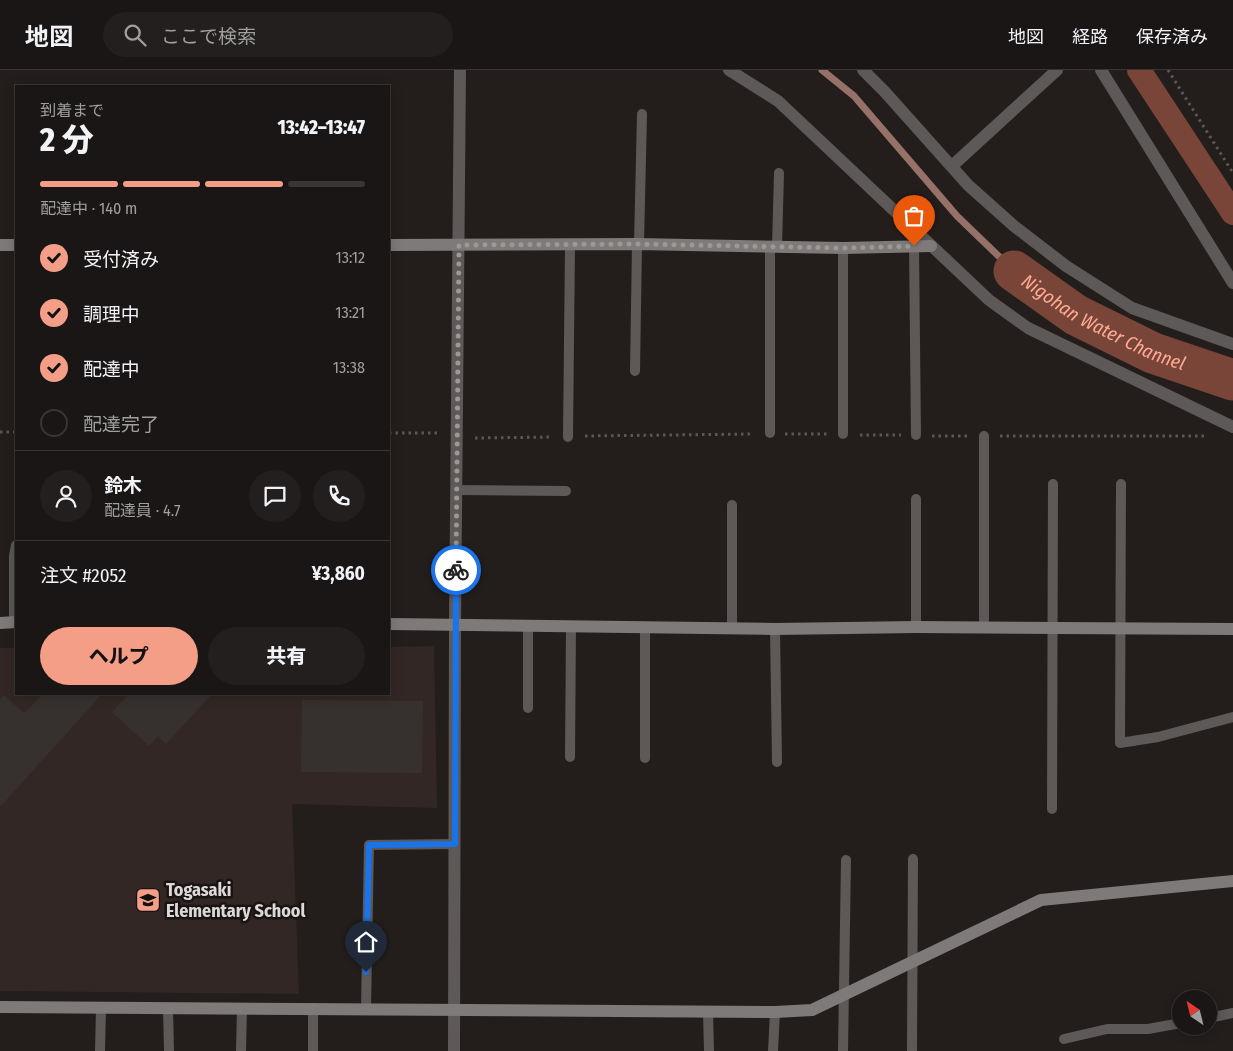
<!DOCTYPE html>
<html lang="ja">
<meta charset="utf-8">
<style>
body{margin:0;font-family:"Fira Sans Condensed","Noto Sans JP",sans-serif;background:#231f1e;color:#f1f3f6;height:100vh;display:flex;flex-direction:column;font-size:19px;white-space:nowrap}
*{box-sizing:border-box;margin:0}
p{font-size:16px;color:#9f9fa0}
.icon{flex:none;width:28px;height:28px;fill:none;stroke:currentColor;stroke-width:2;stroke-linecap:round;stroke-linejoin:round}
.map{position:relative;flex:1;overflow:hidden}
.sheet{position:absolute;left:15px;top:15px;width:375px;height:610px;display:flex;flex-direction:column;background:#1a1615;border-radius:0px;box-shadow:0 2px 12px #0003,0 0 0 1px #383534}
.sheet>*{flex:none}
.needle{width:32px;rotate:325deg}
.fabs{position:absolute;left:1172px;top:920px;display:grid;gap:10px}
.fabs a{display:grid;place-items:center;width:45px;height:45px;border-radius:50%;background:#1a1615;box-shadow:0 2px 12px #0003,0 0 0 1px #383534;font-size:25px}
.pin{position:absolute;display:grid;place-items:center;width:42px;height:42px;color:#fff;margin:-51px -21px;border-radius:50% 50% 50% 0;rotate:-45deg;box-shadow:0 0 5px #0007}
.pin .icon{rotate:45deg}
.courier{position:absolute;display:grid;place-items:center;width:50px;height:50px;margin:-25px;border:4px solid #1a73e8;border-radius:50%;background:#fff;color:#222;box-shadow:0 1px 6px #0007}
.headline em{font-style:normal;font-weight:800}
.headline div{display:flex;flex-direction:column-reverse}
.headline{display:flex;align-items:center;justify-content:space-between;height:85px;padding:0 25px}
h1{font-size:32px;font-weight:800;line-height:38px}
.bar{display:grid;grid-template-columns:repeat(4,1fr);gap:8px 5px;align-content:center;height:60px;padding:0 25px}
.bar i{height:6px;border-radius:4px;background:#383534}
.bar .selected{background:#f49e88}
.bar p{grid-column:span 4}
.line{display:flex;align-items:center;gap:12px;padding:0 25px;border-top:1px solid #383534}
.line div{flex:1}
.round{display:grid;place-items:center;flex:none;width:52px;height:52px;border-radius:26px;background:#231f1e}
ol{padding:0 25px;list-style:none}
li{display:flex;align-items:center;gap:15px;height:55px}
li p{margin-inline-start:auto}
li .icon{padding:5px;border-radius:50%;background:#f49e88;color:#111;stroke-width:4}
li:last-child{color:#9f9fa0}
li i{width:28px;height:28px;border:2px solid #383534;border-radius:50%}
.cta{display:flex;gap:10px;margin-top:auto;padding:10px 25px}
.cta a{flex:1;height:58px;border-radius:30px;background:#f49e88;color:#111;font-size:20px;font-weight:800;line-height:58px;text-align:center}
.cta a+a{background:#231f1e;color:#f1f3f6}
header{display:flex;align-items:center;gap:30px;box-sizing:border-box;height:70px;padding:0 25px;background:#1a1615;border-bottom:1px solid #383534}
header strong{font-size:24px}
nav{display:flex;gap:28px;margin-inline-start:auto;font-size:18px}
.search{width:350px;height:45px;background:#231f1e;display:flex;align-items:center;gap:12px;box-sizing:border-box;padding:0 18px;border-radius:28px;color:#9f9fa0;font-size:19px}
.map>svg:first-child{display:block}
.built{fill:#322724}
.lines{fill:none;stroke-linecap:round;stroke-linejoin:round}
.stream{stroke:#967168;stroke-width:7}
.canal{stroke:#784538;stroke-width:24}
.river{stroke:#784538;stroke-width:41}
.building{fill:#36312f}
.path{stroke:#5c5755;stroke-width:3;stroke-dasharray:2.5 4;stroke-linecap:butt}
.lane{stroke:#5c5958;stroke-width:10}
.street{stroke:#5c5958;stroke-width:12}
.secondary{stroke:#7e7a79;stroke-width:12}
.done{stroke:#9c9896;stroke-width:5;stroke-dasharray:0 9}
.route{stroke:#1a73e8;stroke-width:6}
.labels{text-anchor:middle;stroke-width:5;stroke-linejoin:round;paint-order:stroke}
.poi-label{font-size:18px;font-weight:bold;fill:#ddd9d8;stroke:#191413;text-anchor:start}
.water-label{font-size:19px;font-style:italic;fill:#feaa95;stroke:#191413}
</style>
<header>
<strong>地図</strong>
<div class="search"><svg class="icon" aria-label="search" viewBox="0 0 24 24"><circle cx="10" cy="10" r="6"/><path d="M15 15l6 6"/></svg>ここで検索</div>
<nav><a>地図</a><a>経路</a><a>保存済み</a></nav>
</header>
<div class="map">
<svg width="1233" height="981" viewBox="0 0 1233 981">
<rect width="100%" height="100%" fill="#231e1c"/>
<!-- built -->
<path class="built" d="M434 576 437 738 292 734 299 924 0 921V578H16V624H389V577Z"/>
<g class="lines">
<!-- stream -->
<path class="stream" d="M822 0 854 26 957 146 1014 201"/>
<!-- canal -->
<path class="canal" d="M1139 0 1233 143"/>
<!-- river -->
<path class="river" id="s1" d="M1014 201 1076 245 1153 283 1233 310"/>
</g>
<!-- building -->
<g class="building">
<path d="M43 624H102L0 737V630L4 625 24 643Z"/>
<path d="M129 624H212L166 674 158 666 149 676 112 642Z"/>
<path d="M302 630 423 631 422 703 301 702Z"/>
</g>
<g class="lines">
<!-- path -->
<g class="path">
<path d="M1168 0 1233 103"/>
<path d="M0 362H16"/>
<path d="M389 363H441"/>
<path d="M785 364H828"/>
<path d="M860 365H901"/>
<path d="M585 366 753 364"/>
<path d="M932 366H968"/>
<path d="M1000 366H1208"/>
<path d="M475 368 553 367"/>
</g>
<!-- lane -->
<g class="lane">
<path d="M639 174 642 44"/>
<path d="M914 176 916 365"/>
<path d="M777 177 779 103"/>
<path d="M843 178V364"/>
<path d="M635 301 637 174"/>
<path d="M770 363V176"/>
<path d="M568 367 570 175"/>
<path d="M1121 414 1120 673 1158 667 1233 647"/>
<path d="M456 420 566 421"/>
<path d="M916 429V557"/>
<path d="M732 435V558"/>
<path d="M14 552V486L16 475"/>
<path d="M528 556V638"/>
<path d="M984 558V366"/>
<path d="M775 559 777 692"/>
<path d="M570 687 571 556"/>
<path d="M645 688V558"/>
<path d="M1052 739 1053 414"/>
<path d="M168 939 169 981"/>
<path d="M366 939 369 775 455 774"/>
<path d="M708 941 709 981"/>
<path d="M1209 948 1233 943"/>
<path d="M1064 969 1107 959H1148L1181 953"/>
<path d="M100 981 101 938"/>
<path d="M241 981 242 938"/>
<path d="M313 981V938"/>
<path d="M773 981 775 942"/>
<path d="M843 981 846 790"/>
<path d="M912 981 913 789"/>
</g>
<!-- street -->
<g class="street">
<path d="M729 0 778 31 989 230 1028 258 1233 357"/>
<path d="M863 0 885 22 968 115 1014 156 1066 196 1132 238 1233 274"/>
<path d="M1101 0 1233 213"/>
<path d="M952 96 1057 0"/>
<path d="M454 981 455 555 460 0"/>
</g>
<!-- secondary -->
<g class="secondary">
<path d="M0 175H16"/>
<path d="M389 175 637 174 843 178 931 176"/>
<path d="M0 553 16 552"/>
<path d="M389 554 775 559 916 557 1233 559"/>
<path d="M0 937C258 938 516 939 775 942L812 940 1041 830 1233 811"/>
</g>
</g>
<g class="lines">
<!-- done -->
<path class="done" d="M456 500 459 175 637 174 842 178 914 176"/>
<!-- route -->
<path class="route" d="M366 902 369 775 455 774 456 500"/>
</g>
<!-- icons -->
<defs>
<symbol id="school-square" viewBox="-11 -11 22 22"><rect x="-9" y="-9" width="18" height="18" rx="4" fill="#f49e88" stroke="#191413"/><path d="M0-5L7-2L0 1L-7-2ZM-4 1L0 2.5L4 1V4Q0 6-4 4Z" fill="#111"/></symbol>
</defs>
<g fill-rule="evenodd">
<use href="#school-square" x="134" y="816" width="28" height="28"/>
</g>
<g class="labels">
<!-- poi labels -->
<g class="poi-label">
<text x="166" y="826">Togasaki<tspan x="166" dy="21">Elementary School</tspan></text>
</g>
<!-- water labels -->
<g class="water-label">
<text dy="7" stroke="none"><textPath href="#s1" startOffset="104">Nigohan Water Channel</textPath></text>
</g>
</g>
</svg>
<div class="fabs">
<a><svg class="needle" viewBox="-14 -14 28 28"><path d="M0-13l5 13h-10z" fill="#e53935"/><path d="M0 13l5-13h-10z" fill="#9f9fa0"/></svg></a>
</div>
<div class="pin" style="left:914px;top:176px;background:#ea580c"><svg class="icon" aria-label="bag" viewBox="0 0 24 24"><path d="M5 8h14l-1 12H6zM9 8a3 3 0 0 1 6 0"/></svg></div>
<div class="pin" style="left:366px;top:902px;background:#1f2937"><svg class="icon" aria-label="home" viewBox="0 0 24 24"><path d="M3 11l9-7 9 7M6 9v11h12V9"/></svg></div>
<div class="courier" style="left:456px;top:500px"><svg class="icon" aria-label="bike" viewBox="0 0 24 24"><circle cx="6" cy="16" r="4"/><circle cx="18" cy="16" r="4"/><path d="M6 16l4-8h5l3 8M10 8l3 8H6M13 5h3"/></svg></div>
<section class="sheet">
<div class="headline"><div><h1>2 分</h1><p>到着まで</p></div><em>13:42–13:47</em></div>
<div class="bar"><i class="selected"></i><i class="selected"></i><i class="selected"></i><i></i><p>配達中 · 140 m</p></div>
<ol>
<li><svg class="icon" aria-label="check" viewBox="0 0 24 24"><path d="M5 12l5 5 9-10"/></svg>受付済み<p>13:12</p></li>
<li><svg class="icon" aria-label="check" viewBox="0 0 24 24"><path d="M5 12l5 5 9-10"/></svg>調理中<p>13:21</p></li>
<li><svg class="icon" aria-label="check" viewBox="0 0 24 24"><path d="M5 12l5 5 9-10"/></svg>配達中<p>13:38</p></li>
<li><i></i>配達完了</li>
</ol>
<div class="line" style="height:90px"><a class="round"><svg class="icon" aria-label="person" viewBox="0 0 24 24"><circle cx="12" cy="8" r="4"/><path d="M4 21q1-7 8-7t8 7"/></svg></a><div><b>鈴木</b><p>配達員 · 4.7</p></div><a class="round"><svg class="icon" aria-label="chat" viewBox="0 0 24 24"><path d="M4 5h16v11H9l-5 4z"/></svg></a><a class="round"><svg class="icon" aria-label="phone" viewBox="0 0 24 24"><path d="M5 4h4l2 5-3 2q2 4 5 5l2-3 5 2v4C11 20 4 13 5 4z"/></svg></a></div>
<div class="line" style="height:65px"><div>注文 #2052</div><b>¥3,860</b></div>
<div class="cta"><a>ヘルプ</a><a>共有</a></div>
</section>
</div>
